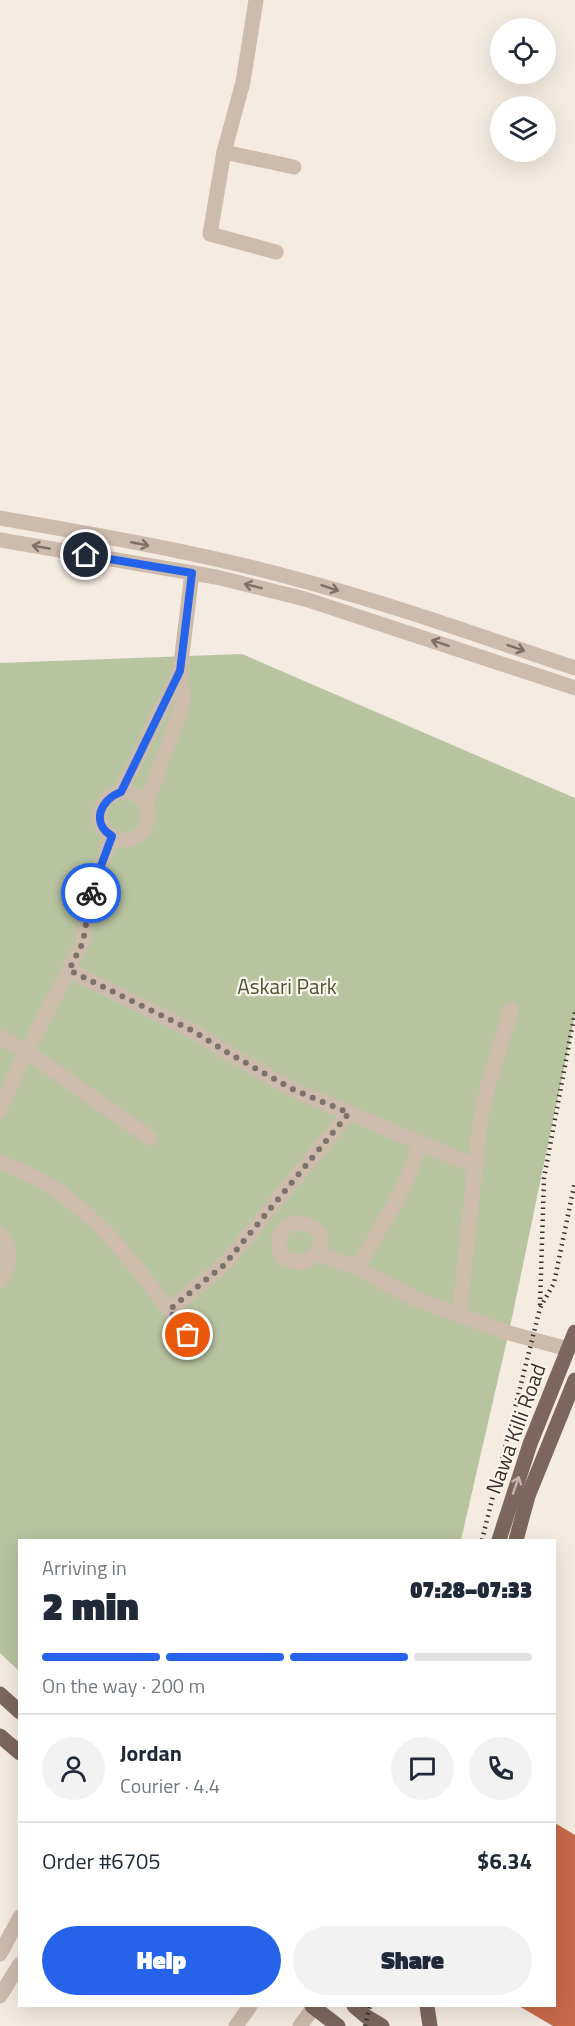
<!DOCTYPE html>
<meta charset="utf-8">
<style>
body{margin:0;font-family:"Titillium Web",sans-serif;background:#f2f2f3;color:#1f2937;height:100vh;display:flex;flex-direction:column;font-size:22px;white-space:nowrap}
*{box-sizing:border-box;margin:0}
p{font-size:20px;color:#747a83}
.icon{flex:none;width:33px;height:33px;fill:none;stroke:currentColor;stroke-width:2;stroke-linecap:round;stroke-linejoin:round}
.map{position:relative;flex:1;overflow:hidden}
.details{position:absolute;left:18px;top:1539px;width:538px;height:468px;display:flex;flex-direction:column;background:#fff;border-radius:0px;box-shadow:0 6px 24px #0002}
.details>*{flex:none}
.fabs{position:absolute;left:490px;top:18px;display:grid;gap:12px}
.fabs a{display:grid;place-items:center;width:66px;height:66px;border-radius:50%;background:#fff;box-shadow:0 6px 24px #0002;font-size:30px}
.pin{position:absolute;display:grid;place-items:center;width:51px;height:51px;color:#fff;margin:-26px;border:3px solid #fff;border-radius:50%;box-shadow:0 2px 6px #0007}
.courier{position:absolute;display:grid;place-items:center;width:60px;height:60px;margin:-30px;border:4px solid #2563eb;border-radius:50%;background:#fff;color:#222;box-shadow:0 2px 8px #0007}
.headline em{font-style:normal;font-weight:800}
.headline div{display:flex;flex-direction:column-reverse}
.headline{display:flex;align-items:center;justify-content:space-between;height:102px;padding:0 24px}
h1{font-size:39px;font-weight:800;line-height:45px}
.bar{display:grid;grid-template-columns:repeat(4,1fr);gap:9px 6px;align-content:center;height:72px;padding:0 24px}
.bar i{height:8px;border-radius:4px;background:#e0e1e3}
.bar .current{background:#2563eb}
.bar p{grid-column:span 4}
.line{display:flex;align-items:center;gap:15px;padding:0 24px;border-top:2px solid #e0e1e3}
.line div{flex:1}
.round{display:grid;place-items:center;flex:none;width:63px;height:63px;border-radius:32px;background:#f2f2f3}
.action{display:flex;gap:12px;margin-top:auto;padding:12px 24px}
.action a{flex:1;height:69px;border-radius:36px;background:#2563eb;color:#fff;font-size:24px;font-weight:800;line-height:69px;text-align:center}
.action a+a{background:#f2f2f3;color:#1f2937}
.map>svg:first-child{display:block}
.green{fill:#b8c4a0}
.building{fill:#c8694b}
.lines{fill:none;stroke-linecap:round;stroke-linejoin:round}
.minor{stroke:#cdbbac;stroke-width:15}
.major{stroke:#7d675c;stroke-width:15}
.rail{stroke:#3b302b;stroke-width:4.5;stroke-dasharray:1.5 4.5;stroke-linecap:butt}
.oneway{stroke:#7d6f65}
.oneway2{stroke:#c2b5ac}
.done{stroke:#7c716b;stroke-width:6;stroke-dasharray:0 10.8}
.route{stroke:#2563eb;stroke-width:8}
.labels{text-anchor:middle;stroke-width:4.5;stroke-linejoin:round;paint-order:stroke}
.park-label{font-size:21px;fill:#4a5a2e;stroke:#fbf5ee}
.street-label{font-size:21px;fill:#3b302b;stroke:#fbf5ee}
</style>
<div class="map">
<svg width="575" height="2026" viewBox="0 0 575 2026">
<rect width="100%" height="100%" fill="#f4ebe1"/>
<!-- green -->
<path class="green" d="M242 654 575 798V1015L510 1327 461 1540H20L19 1671 0 1653V663Z"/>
<!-- building -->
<path class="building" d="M555 1823 575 1835V2026H553L519 2006H555Z"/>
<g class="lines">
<!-- minor -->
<g class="minor">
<path d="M256 0 243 82 224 152 210 234 276 252"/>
<path d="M224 152 294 167"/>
<path d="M0 518C104 536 209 554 311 583 400 607 488 639 575 668"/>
<path d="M0 540 216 577 305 599 575 688"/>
<circle cx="124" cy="816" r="24"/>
<path d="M121 792 180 671 192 573"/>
<path d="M146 805 180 711 183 700 180 674"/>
<path d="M69 970 193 1031 224 1051 292 1089 475 1166"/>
<path d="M0 1037 27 1052 150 1138"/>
<path d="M0 1110 19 1066 83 942 90 897 112 836"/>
<path d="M0 1162C17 1170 35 1176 50 1186 108 1223 147 1281 188 1335"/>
<path d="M294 1223C327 1222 331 1254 299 1263L282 1257C277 1243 277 1229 294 1223Z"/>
<path d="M0 1233C13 1254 11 1259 0 1281"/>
<path d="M317 1253 357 1268 416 1299 509 1333 568 1349"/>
<path d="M357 1268 396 1202 411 1169 419 1144"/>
<path d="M169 1310 224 1265 349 1113"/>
<path d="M459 1315 480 1123 488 1085 511 1010"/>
<path d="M0 1954 20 1917"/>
<path d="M0 1996 20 1964"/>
<path d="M236 2026 250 2006"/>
<path d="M300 2026 314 2007"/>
</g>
<!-- major -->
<g class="major">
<path d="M499 1540 530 1444 575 1332"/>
<path d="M516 1540 528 1496 575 1380"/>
<path d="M0 1694 20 1712"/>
<path d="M0 1736 20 1753"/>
<path d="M312 2006 338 2026"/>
<path d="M354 2006 367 2017 382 2026"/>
<path d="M427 2006 430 2026"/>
</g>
<!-- rail -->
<g class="rail">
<path d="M540 1305 544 1178 575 1012"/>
<path d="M482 1540 540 1308 554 1283 575 1181"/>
<path d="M365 2026 370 2006"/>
</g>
</g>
<!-- one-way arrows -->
<defs><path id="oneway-shaft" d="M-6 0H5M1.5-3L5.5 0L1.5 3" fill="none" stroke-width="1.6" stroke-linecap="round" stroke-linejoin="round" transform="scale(1.5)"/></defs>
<g class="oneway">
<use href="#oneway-shaft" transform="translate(140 544) rotate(11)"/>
<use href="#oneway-shaft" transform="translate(41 547) rotate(-170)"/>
<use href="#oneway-shaft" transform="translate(253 586) rotate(-166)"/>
<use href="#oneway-shaft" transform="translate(330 588) rotate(18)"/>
<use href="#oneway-shaft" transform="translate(440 643) rotate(-162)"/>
<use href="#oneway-shaft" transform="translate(516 648) rotate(19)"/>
</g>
<use class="oneway2" href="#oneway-shaft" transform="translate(516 1485) rotate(-71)"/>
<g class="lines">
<!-- done -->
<path class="done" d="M91 893 83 942 69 970 193 1031 225 1051 292 1089 349 1113 224 1265 169 1310 188 1335"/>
<!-- route -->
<path class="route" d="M86 555 192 573 180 671 121 792C101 799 90 823 112 836L91 893"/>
</g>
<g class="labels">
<!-- park labels -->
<g class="park-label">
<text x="287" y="994">Askari Park</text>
</g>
<!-- street labels -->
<g class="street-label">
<text transform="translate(516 1429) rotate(-70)" y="7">Nawa Killi Road</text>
</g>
</g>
</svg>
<div class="fabs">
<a><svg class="icon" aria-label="locate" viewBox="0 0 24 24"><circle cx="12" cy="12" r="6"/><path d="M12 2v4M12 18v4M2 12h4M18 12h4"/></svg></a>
<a><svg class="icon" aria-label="layers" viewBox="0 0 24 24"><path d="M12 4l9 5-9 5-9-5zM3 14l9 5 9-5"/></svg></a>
</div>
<div class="pin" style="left:188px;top:1335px;background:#ea580c"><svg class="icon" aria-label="bag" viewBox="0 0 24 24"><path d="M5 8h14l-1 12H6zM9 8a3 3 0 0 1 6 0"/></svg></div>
<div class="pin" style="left:86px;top:555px;background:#1f2937"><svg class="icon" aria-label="home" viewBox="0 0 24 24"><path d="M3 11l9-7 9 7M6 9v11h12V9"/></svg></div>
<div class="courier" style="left:91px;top:893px"><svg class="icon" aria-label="bike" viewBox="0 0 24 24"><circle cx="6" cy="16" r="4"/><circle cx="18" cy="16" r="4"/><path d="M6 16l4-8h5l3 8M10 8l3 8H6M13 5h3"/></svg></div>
<section class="details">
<div class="headline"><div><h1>2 min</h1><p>Arriving in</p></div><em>07:28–07:33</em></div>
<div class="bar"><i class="current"></i><i class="current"></i><i class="current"></i><i></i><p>On the way · 200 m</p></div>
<div class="line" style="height:108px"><a class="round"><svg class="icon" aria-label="person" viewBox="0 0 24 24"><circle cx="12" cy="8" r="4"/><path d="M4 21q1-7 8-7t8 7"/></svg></a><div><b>Jordan</b><p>Courier · 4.4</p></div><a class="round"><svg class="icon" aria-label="chat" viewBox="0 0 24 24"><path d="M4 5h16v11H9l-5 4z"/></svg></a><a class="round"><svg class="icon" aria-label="phone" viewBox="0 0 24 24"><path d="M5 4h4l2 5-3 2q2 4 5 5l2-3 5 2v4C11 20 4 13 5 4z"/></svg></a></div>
<div class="line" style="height:78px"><div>Order #6705</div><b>$6.34</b></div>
<div class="action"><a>Help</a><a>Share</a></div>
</section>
</div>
